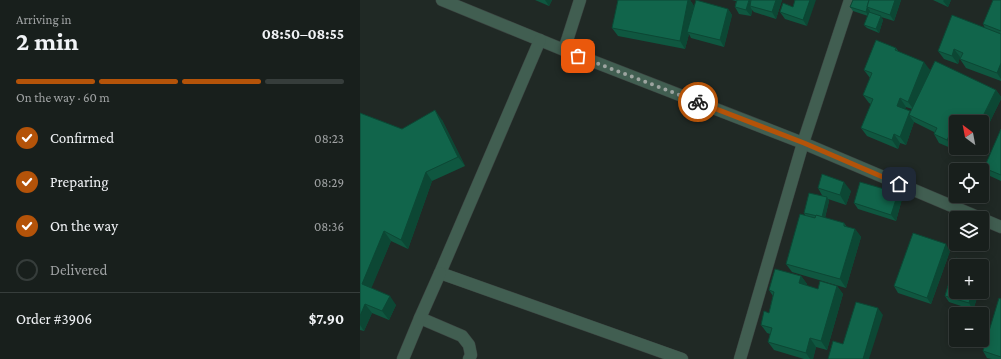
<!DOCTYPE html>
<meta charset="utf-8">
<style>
body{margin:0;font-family:"Crimson Pro",serif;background:#252c29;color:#f1f3f6;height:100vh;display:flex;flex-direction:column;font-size:15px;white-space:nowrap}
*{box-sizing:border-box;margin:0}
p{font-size:13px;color:#9fa2a3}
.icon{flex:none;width:22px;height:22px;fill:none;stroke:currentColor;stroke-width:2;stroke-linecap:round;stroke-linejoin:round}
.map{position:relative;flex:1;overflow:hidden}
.panel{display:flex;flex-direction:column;background:#181f1c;width:360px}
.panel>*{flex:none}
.needle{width:26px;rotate:328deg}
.buttons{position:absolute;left:589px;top:115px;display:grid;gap:8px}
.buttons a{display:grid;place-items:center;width:40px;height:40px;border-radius:4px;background:#181f1c;box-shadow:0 2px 10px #0003,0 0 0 1px #363d3b;font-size:20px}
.pin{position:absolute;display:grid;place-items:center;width:34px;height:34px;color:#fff;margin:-17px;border-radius:8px;box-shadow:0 2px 6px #0006}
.courier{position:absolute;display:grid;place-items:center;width:40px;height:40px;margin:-20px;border:3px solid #b45309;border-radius:50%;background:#fff;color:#222;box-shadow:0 1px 5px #0007}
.head em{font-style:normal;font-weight:700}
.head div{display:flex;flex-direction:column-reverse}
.head{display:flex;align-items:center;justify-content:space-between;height:68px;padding:0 16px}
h1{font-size:26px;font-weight:700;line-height:30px}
.bar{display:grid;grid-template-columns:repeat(4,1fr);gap:6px 4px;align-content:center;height:48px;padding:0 16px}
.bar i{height:5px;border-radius:3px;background:#363d3b}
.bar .on{background:#b45309}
.bar p{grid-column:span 4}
.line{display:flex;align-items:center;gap:10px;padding:0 16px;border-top:1px solid #363d3b}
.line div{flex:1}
ol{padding:0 16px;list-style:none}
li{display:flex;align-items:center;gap:12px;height:44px}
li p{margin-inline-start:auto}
li .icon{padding:4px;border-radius:50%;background:#b45309;color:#fff;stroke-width:4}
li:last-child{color:#9fa2a3}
li i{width:22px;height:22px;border:2px solid #363d3b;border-radius:50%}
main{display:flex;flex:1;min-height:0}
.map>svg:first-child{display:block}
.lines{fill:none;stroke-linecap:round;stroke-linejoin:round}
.minor-casing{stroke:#3b4340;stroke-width:13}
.minor{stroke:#415e51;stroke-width:12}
.wall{fill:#0f5740;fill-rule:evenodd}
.shaded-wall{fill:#0c4734}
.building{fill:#11654b;stroke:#0c4734}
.done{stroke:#9da4a0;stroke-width:4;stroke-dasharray:0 7.2}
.route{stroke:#b45309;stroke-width:5}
</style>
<main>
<section class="panel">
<div class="head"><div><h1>2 min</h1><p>Arriving in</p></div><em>08:50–08:55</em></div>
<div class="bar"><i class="on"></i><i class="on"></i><i class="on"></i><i></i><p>On the way · 60 m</p></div>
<ol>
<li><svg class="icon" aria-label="check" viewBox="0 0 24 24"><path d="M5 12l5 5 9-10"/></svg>Confirmed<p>08:23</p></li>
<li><svg class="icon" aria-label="check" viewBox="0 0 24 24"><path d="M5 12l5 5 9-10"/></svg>Preparing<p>08:29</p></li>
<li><svg class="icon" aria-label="check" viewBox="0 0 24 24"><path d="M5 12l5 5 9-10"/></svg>On the way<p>08:36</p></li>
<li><i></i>Delivered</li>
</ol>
<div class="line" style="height:52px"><div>Order #3906</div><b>$7.90</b></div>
</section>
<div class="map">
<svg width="641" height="359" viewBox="0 0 641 359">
<rect width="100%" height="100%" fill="#202925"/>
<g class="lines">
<defs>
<g id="minor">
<path d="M82 0 204 50 443 143 620 218"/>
<path d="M180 40 80 273 322 359"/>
<path d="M204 50 220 0"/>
<path d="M622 219 641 227"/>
<path d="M60 318 102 336 109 345 111 355 109 359"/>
<path d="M43 359 60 318 80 273"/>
<path d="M380 359 443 143 490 0"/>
</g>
</defs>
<!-- minor casing -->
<use href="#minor" class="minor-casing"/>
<!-- minor -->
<use href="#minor" class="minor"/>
</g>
<!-- wall -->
<g class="wall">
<path d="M175 0H192L189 6Z"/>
<path d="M258 0H330L334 6 368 9 372 15 364 47 331 38 329 34 325 49 258 36 252 28Z"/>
<path d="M372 0H422L416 19 394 12 392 10 391 16 379 14 375 7 376 1Z"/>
<path d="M435 0 447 26 425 19 420 12 433 7Z"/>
<path d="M493 0H541L534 21 521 17 523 20 519 33 507 28 504 25 508 16 493 11 490 7Z"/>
<path d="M573 0H591L588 7Z"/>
<path d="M641 0V81L606 68 600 59V57L598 64 584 59 578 51 625 28 623 24Z"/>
<path d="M536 48 539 52 570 70 567 78 636 90 641 97V99L622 138 596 122V142L593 149 579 143 574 134V132L554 122 546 145 540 143 538 149 507 136 501 128 511 104 509 103 503 95 510 78 504 70ZM546 107 552 109 550 112V111L545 109Z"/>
<path d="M0 113 42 129 82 120 105 166 72 181 48 249 31 241 11 288 36 305 29 320 12 313 4 331 0 330Z"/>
<path d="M641 129V181L630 176 624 168Z"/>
<path d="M607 148H617L615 152Z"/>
<path d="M458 188 491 191 486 205 468 199 469 201 465 218 484 223 487 227 495 229 501 237 486 288 432 272 426 264 445 215 444 213 463 197Z"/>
<path d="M538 193 542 199 536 221 498 209 494 203Z"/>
<path d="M590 251 571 304 538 293 534 286Z"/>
<path d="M596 258 621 265V266H596V292H619L613 310 589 302 585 296Z"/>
<path d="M441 276 447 284V286L458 289 477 286 483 294 467 350 456 347 453 359H444L414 350 408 342 410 334 407 333 401 325 409 313 413 296 409 290Z"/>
<path d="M641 299V359H632L627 358 623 351Z"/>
</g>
<!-- shaded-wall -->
<g class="shaded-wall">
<path d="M185 0H192L189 6Z"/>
<path d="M328 0H330L334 6 327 32 329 34 325 49 320 41Z"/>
<path d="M389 0H395L390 6 392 10 391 16 386 10Z"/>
<path d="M416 0H422L416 19 412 12Z"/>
<path d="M450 0H456L447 26 443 20Z"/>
<path d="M535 0H541L534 21 530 15Z"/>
<path d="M584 0H591L588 7 583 1Z"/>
<path d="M507 7 510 11 508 16 506 12Z"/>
<path d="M368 9 372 15 364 47 360 40Z"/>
<path d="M521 16 523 20 519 33 516 29Z"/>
<path d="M594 49 600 57 598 64 592 56Z"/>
<path d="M564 62 570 70 554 110 548 102Z"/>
<path d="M641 63V79L637 73Z"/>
<path d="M636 90 641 97V99L622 138V122H620Z"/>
<path d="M540 98 546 107 543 114 537 106Z"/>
<path d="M75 110 82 120 105 166 98 157Z"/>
<path d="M550 111 554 117 549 115 554 122 546 145 540 137Z"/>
<path d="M534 134 540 143 538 149 532 140Z"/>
<path d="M590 134 596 142 593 149 587 140Z"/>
<path d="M613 148H617L615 152Z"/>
<path d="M66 172 72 181 48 249 41 240Z"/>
<path d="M484 182 491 191 486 205 480 195Z"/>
<path d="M538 193 542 199 536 221 531 215Z"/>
<path d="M467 197 469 201 464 221 461 217Z"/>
<path d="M495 229 501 237 486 288 480 279Z"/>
<path d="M24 231 31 241 9 294 2 284Z"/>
<path d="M586 244 590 251 571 304 567 298Z"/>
<path d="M622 267 625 271 622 281Z"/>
<path d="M441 276 447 284 445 292 439 283Z"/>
<path d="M477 286 483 294 467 350 461 341Z"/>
<path d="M612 292H619L613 310 609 303Z"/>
<path d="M30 296 36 305 29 320 22 311Z"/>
<path d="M5 304 12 313 4 331 0 325V316Z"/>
<path d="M518 308 523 315 509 359H503Z"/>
<path d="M450 338 456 347 453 359H450L446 353Z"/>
</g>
<!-- building -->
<g class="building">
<path d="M258 0H328L320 41 252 28Z"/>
<path d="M336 0 368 9 360 40 327 32Z"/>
<path d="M377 0H389L386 10 375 7Z"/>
<path d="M391 0H416L412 12 390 6Z"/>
<path d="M435 0H450L443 20 420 12 423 3 433 7Z"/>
<path d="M493 0H509L506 12 490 7Z"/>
<path d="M509 0H535L530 15 507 7Z"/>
<path d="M633 0H641V31L623 24Z"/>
<path d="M509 12 521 16 516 29 504 25Z"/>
<path d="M592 15 641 34V63L637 73 600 59 603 53 594 49 592 56 578 51Z"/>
<path d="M516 40 536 48 535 50 564 62 548 102 540 98 537 106 550 111 540 137 534 134 532 140 501 128 513 99 503 95 512 73 504 70Z"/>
<path d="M575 61 636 90 620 122H596V137L590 134 587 140 574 134 577 128 549 115Z"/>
<path d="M75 110 98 157 66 172 41 240 24 231 2 284 30 296 22 311 5 304 0 316V113L42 129Z"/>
<path d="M641 129V175L624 168Z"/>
<path d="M462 174 484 182 480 195 458 188Z"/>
<path d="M500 182 538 193 531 215 494 203Z"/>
<path d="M449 193 467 197 462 217 444 213Z"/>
<path d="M440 214 455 218 456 215 484 223V226L495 229 480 279 426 264Z"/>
<path d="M553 233 586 244 567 298 534 286Z"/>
<path d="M596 258 621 265 620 266H596V292H612L609 303 585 296Z"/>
<path d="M415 269 441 276 439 283 458 289 460 281 477 286 461 341 450 338 446 353 408 342 412 328 401 325 404 311 409 313 414 292 409 290Z"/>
<path d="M639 298 641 299V357L623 351Z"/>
<path d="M496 302 518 308 503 359H468L473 341 483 344Z"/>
</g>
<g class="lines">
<!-- done -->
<path class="done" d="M218 56 338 102"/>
<!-- route -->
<path class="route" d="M338 102 444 143 539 184"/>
</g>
</svg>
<div class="buttons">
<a><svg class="needle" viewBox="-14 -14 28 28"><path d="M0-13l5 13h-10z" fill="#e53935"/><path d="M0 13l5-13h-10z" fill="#9fa2a3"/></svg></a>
<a><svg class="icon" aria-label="locate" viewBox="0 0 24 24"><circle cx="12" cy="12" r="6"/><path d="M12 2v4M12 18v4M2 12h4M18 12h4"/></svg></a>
<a><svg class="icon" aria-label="layers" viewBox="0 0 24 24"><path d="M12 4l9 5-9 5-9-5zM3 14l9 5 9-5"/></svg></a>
<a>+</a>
<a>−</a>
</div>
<div class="pin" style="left:218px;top:56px;background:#ea580c"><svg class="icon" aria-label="bag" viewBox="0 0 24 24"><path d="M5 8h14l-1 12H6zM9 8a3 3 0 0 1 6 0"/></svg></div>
<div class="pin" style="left:539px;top:184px;background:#1f2937"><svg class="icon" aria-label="home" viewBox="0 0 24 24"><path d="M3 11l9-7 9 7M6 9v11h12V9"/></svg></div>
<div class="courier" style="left:338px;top:102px"><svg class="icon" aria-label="bike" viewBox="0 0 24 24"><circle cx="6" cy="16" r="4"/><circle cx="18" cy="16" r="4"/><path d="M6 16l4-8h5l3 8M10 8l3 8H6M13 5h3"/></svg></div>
</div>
</main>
